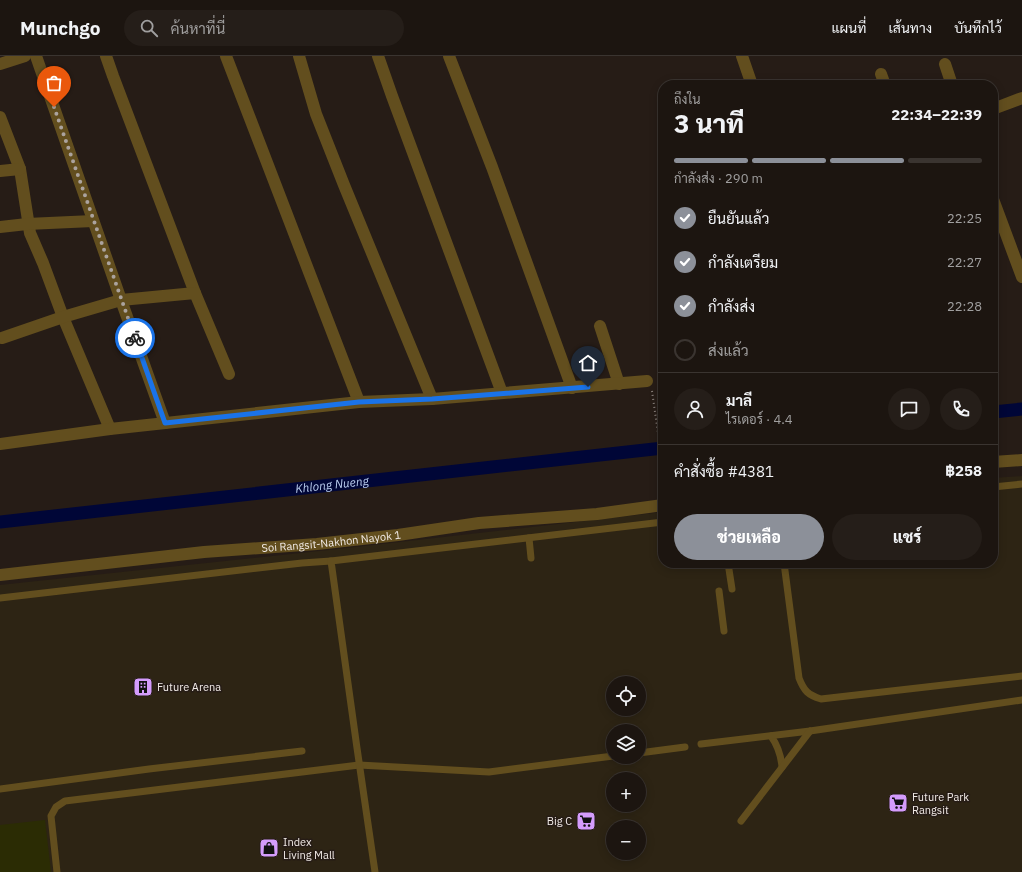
<!DOCTYPE html>
<html lang="th">
<meta charset="utf-8">
<style>
body{margin:0;font-family:"IBM Plex Sans",Sarabun,sans-serif;background:#251e19;color:#f1f3f6;height:100vh;display:flex;flex-direction:column;font-size:15px;white-space:nowrap}
*{box-sizing:border-box;margin:0}
p{font-size:13px;color:#a09f9f}
.icon{flex:none;width:22px;height:22px;fill:none;stroke:currentColor;stroke-width:2;stroke-linecap:round;stroke-linejoin:round}
.map{position:relative;flex:1;overflow:hidden}
.sheet{position:absolute;left:658px;top:24px;width:340px;height:488px;display:flex;flex-direction:column;background:#1c1510;border-radius:16px;box-shadow:0 2px 10px #0003,0 0 0 1px #3a3430}
.sheet>*{flex:none}
.controls{position:absolute;left:606px;top:620px;display:grid;gap:8px}
.controls a{display:grid;place-items:center;width:40px;height:40px;border-radius:50%;background:#1c1510;box-shadow:0 2px 10px #0003,0 0 0 1px #3a3430;font-size:20px}
.pin{position:absolute;display:grid;place-items:center;width:34px;height:34px;color:#fff;margin:-41px -17px;border-radius:50% 50% 50% 0;rotate:-45deg;box-shadow:0 0 4px #0007}
.pin .icon{rotate:45deg}
.courier{position:absolute;display:grid;place-items:center;width:40px;height:40px;margin:-20px;border:3px solid #1a73e8;border-radius:50%;background:#fff;color:#222;box-shadow:0 1px 5px #0007}
.head em{font-style:normal;font-weight:800}
.head div{display:flex;flex-direction:column-reverse}
.head{display:flex;align-items:center;justify-content:space-between;height:68px;padding:0 16px}
h1{font-size:26px;font-weight:800;line-height:30px}
.bar{display:grid;grid-template-columns:repeat(4,1fr);gap:6px 4px;align-content:center;height:48px;padding:0 16px}
.bar i{height:5px;border-radius:3px;background:#3a3430}
.bar .current{background:#8c9099}
.bar p{grid-column:span 4}
.line{display:flex;align-items:center;gap:10px;padding:0 16px;border-top:1px solid #3a3430}
.line div{flex:1}
.round{display:grid;place-items:center;flex:none;width:42px;height:42px;border-radius:21px;background:#251e19}
ol{padding:0 16px;list-style:none}
li{display:flex;align-items:center;gap:12px;height:44px}
li p{margin-inline-start:auto}
li .icon{padding:4px;border-radius:50%;background:#8c9099;color:#fff;stroke-width:4}
li:last-child{color:#a09f9f}
li i{width:22px;height:22px;border:2px solid #3a3430;border-radius:50%}
.button{display:flex;gap:8px;margin-top:auto;padding:8px 16px}
.button a{flex:1;height:46px;border-radius:24px;background:#8c9099;color:#fff;font-size:16px;font-weight:800;line-height:46px;text-align:center}
.button a+a{background:#251e19;color:#f1f3f6}
header{display:flex;align-items:center;gap:24px;box-sizing:border-box;height:56px;padding:0 20px;background:#1c1510;border-bottom:1px solid #3a3430}
header strong{font-size:19px}
nav{display:flex;gap:22px;margin-inline-start:auto;font-size:14px}
.search{width:280px;height:36px;background:#251e19;display:flex;align-items:center;gap:10px;box-sizing:border-box;padding:0 14px;border-radius:22px;color:#a09f9f;font-size:15px}
.map>svg:first-child{display:block}
.commercial{fill:#2d2414;fill-rule:evenodd}
.green{fill:#2b2c04}
.lines{fill:none;stroke-linecap:round;stroke-linejoin:round}
.canal{stroke:#000637;stroke-width:13}
.path{stroke:#8d847f;stroke-width:2;stroke-dasharray:1 3;stroke-linecap:butt}
.service{stroke:#624e1e;stroke-width:7}
.minor{stroke:#624e1e;stroke-width:12}
.done{stroke:#aba39e;stroke-width:4;stroke-dasharray:0 7.2}
.route{stroke:#1a73e8;stroke-width:5}
.labels{text-anchor:middle;stroke-width:3;stroke-linejoin:round;paint-order:stroke}
.street-label{font-size:11px;fill:#f2ebe7;stroke:#261c16}
.poi-label{font-size:11px;fill:#f2ebe7;stroke:#261c16;text-anchor:start}
.water-label{font-size:12px;font-style:italic;fill:#baceef;stroke:#261c16}
</style>
<header>
<strong>Munchgo</strong>
<div class="search"><svg class="icon" aria-label="search" viewBox="0 0 24 24"><circle cx="10" cy="10" r="6"/><path d="M15 15l6 6"/></svg>ค้นหาที่นี่</div>
<nav><a>แผนที่</a><a>เส้นทาง</a><a>บันทึกไว้</a></nav>
</header>
<div class="map">
<svg width="1022" height="816" viewBox="0 0 1022 816">
<rect width="100%" height="100%" fill="#261c16"/>
<!-- commercial -->
<path class="commercial" d="M1022 420V816H0V529L338 493 663 456V507H993V422ZM613 627H639V653H613ZM613 675H639V701H613ZM613 723H639V749H613ZM613 771H639V797H613Z"/>
<!-- green -->
<path class="green" d="M45 764 51 816H0V769Z"/>
<g class="lines">
<!-- canal -->
<g class="canal">
<path d="M993 356 1022 353"/>
<path id="s1" d="M0 466 663 392"/>
</g>
<!-- path -->
<path class="path" d="M652 335 663 412"/>
<!-- service -->
<g class="service">
<path d="M993 431 1022 428"/>
<path d="M529 482 531 502"/>
<path d="M728 507 732 533"/>
<path d="M784 507 799 622C804 635 808 639 821 643L1022 620"/>
<path d="M719 535 724 575"/>
<path d="M0 542 302 507 331 505"/>
<path d="M771 680C778 690 781 699 782 711"/>
<path d="M701 688 810 675 1022 644"/>
<path d="M639 697 685 691"/>
<path d="M0 733 149 713 302 695"/>
<path d="M741 765 810 675"/>
<path d="M57 816 51 760 56 751 65 745 359 709 489 716 613 700"/>
<path d="M375 816 357 692 331 505 663 466"/>
</g>
<!-- minor -->
<g class="minor">
<path d="M36 0 121 244 165 367"/>
<path d="M106 0 113 20 195 237"/>
<path d="M226 0 359 346"/>
<path d="M299 0 316 58 344 129 432 343"/>
<path d="M378 0 392 40 502 337"/>
<path d="M449 0 492 111 572 332"/>
<path d="M742 0 752 29"/>
<path d="M0 8 25 0"/>
<path d="M945 8 952 29"/>
<path d="M881 18 885 29"/>
<path d="M993 53 1022 42"/>
<path d="M0 61 20 113 30 177 43 207 63 261 110 373"/>
<path d="M0 115 20 113"/>
<path d="M993 143 1022 221"/>
<path d="M0 171 27 168 93 165"/>
<path d="M600 270 619 328"/>
<path d="M2 282 63 261 121 244 195 237 229 318"/>
<path d="M0 388 110 373 359 346 432 343 647 325"/>
<path d="M993 406 1022 404"/>
<path id="s2" d="M0 519 204 496 317 488 398 479 479 467 597 458 663 449"/>
</g>
</g>
<g class="lines">
<!-- done -->
<path class="done" d="M54 51 135 282"/>
<!-- route -->
<path class="route" d="M135 282 165 367 359 346 432 343 588 331"/>
</g>
<!-- icons -->
<defs>
<symbol id="building-square" viewBox="-11 -11 22 22"><rect x="-9" y="-9" width="18" height="18" rx="4" fill="#d49cfc" stroke="#261c16"/><path d="M-4-6H4V6H1V3H-1V6H-4ZM-2.5-4.3h1.7v1.8h-1.7ZM.8-4.3h1.7v1.8H.8ZM-2.5-1h1.7V.8h-1.7ZM.8-1h1.7V.8H.8Z" fill="#111"/></symbol>
<symbol id="supermarket-square" viewBox="-11 -11 22 22"><rect x="-9" y="-9" width="18" height="18" rx="4" fill="#d49cfc" stroke="#261c16"/><path d="M-6-5.5h2.5l.6 2H6L4.5 2H-2.5L-4.4-4H-6ZM-1.5 3.2a1.3 1.3 0 1 0 .1 0ZM3 3.2a1.3 1.3 0 1 0 .1 0Z" fill="#111"/></symbol>
<symbol id="shop-square" viewBox="-11 -11 22 22"><rect x="-9" y="-9" width="18" height="18" rx="4" fill="#d49cfc" stroke="#261c16"/><path d="M-5-2.5h2.3a2.7 3.5 0 0 1 5.4 0H5L5.5 6h-11ZM-1.5-2.5h3a1.5 2.3 0 0 0-3 0Z" fill="#111"/></symbol>
</defs>
<g fill-rule="evenodd">
<use href="#building-square" x="132" y="620" width="22" height="22"/>
<use href="#supermarket-square" x="887" y="736" width="22" height="22"/>
<use href="#supermarket-square" x="575" y="754" width="22" height="22"/>
<use href="#shop-square" x="258" y="781" width="22" height="22"/>
</g>
<g class="labels">
<!-- street labels -->
<g class="street-label">
<text dy="4" stroke="none"><textPath href="#s2" startOffset="333">Soi Rangsit-Nakhon Nayok 1</textPath></text>
</g>
<!-- poi labels -->
<g class="poi-label">
<text x="157" y="635">Future Arena</text>
<text x="912" y="745">Future Park<tspan x="912" dy="13">Rangsit</tspan></text>
<text x="572" y="769" text-anchor="end">Big C</text>
<text x="283" y="790">Index<tspan x="283" dy="13">Living Mall</tspan></text>
</g>
<!-- water labels -->
<g class="water-label">
<text dy="4" stroke="none"><textPath href="#s1" startOffset="334">Khlong Nueng</textPath></text>
</g>
</g>
</svg>
<div class="controls">
<a><svg class="icon" aria-label="locate" viewBox="0 0 24 24"><circle cx="12" cy="12" r="6"/><path d="M12 2v4M12 18v4M2 12h4M18 12h4"/></svg></a>
<a><svg class="icon" aria-label="layers" viewBox="0 0 24 24"><path d="M12 4l9 5-9 5-9-5zM3 14l9 5 9-5"/></svg></a>
<a>+</a>
<a>−</a>
</div>
<div class="pin" style="left:54px;top:51px;background:#ea580c"><svg class="icon" aria-label="bag" viewBox="0 0 24 24"><path d="M5 8h14l-1 12H6zM9 8a3 3 0 0 1 6 0"/></svg></div>
<div class="pin" style="left:588px;top:331px;background:#1f2937"><svg class="icon" aria-label="home" viewBox="0 0 24 24"><path d="M3 11l9-7 9 7M6 9v11h12V9"/></svg></div>
<div class="courier" style="left:135px;top:282px"><svg class="icon" aria-label="bike" viewBox="0 0 24 24"><circle cx="6" cy="16" r="4"/><circle cx="18" cy="16" r="4"/><path d="M6 16l4-8h5l3 8M10 8l3 8H6M13 5h3"/></svg></div>
<section class="sheet">
<div class="head"><div><h1>3 นาที</h1><p>ถึงใน</p></div><em>22:34–22:39</em></div>
<div class="bar"><i class="current"></i><i class="current"></i><i class="current"></i><i></i><p>กำลังส่ง · 290 m</p></div>
<ol>
<li><svg class="icon" aria-label="check" viewBox="0 0 24 24"><path d="M5 12l5 5 9-10"/></svg>ยืนยันแล้ว<p>22:25</p></li>
<li><svg class="icon" aria-label="check" viewBox="0 0 24 24"><path d="M5 12l5 5 9-10"/></svg>กำลังเตรียม<p>22:27</p></li>
<li><svg class="icon" aria-label="check" viewBox="0 0 24 24"><path d="M5 12l5 5 9-10"/></svg>กำลังส่ง<p>22:28</p></li>
<li><i></i>ส่งแล้ว</li>
</ol>
<div class="line" style="height:72px"><a class="round"><svg class="icon" aria-label="person" viewBox="0 0 24 24"><circle cx="12" cy="8" r="4"/><path d="M4 21q1-7 8-7t8 7"/></svg></a><div><b>มาลี</b><p>ไรเดอร์ · 4.4</p></div><a class="round"><svg class="icon" aria-label="chat" viewBox="0 0 24 24"><path d="M4 5h16v11H9l-5 4z"/></svg></a><a class="round"><svg class="icon" aria-label="phone" viewBox="0 0 24 24"><path d="M5 4h4l2 5-3 2q2 4 5 5l2-3 5 2v4C11 20 4 13 5 4z"/></svg></a></div>
<div class="line" style="height:52px"><div>คำสั่งซื้อ #4381</div><b>฿258</b></div>
<div class="button"><a>ช่วยเหลือ</a><a>แชร์</a></div>
</section>
</div>
